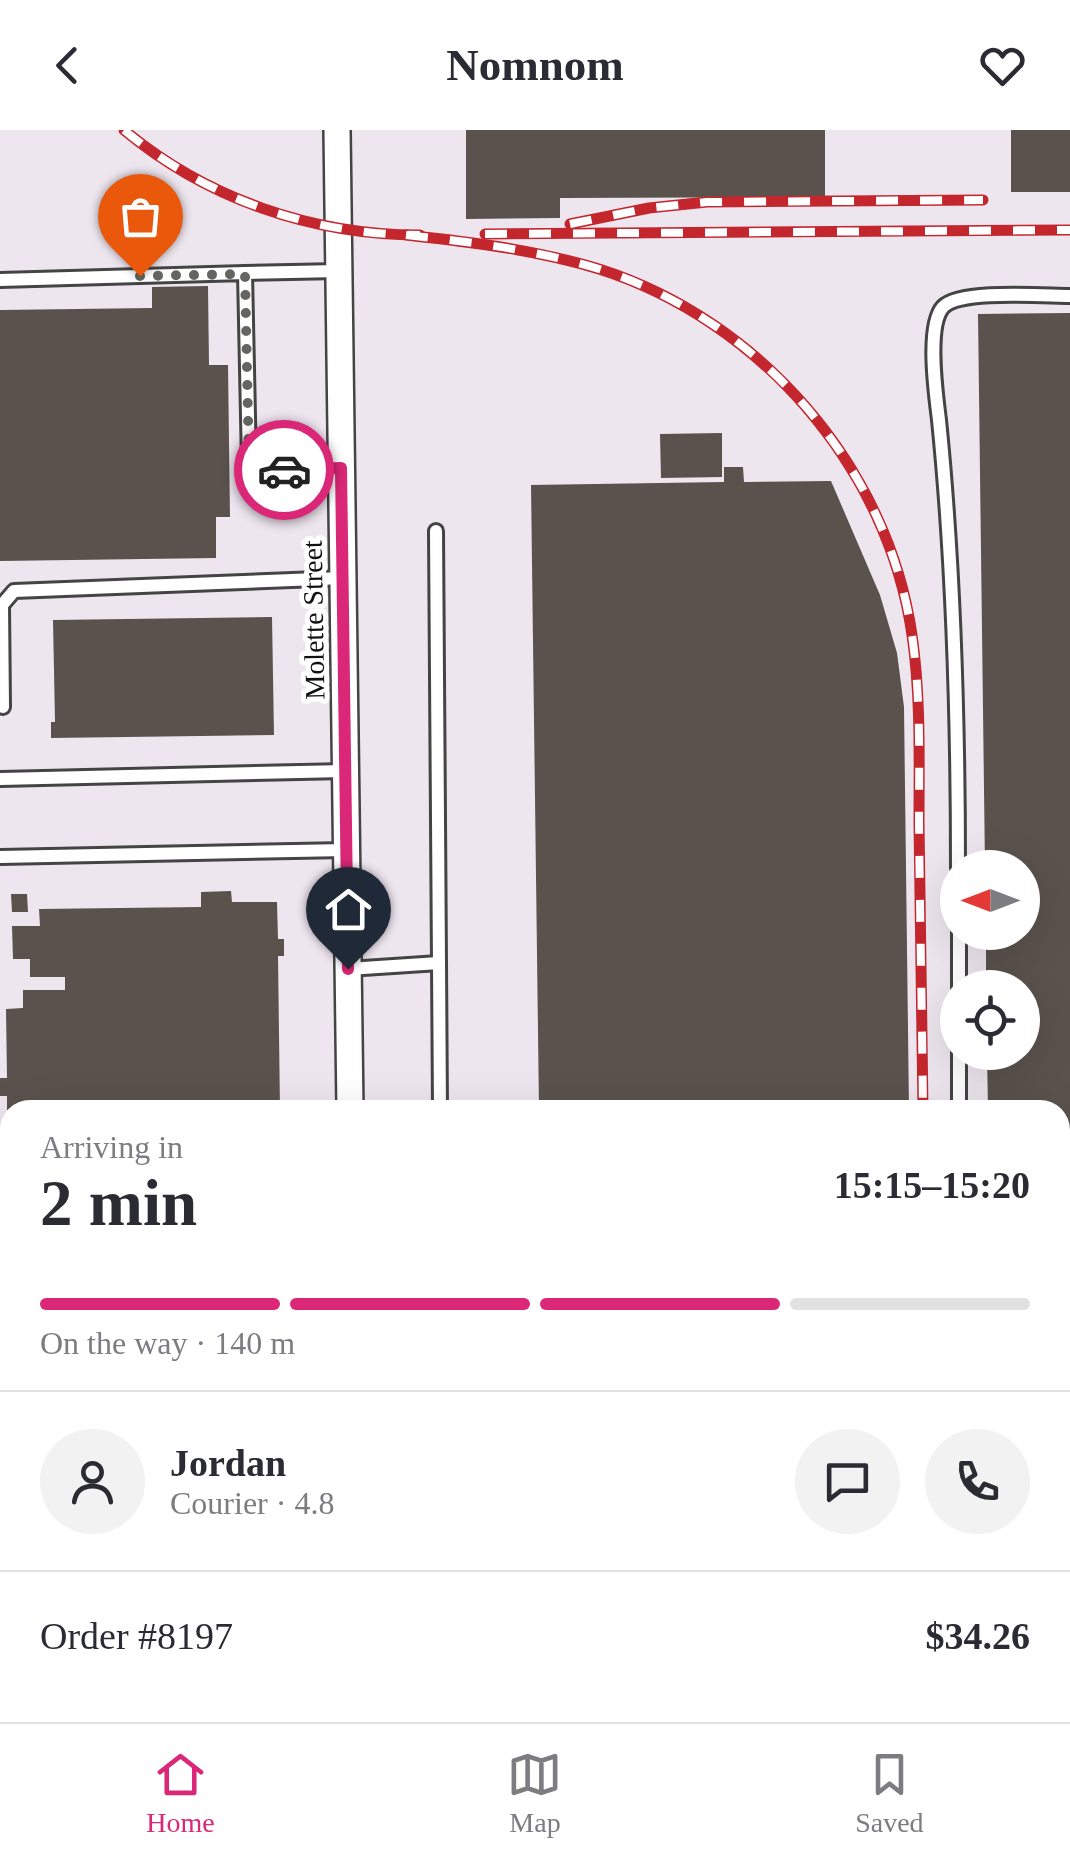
<!DOCTYPE html>
<meta charset="utf-8">
<style>
body{margin:0;font-family:Georgia,serif;background:#f2f2f3;color:#2b2b33;height:100vh;display:flex;flex-direction:column;font-size:38px;white-space:nowrap}
*{box-sizing:border-box;margin:0}
p{font-size:32px;color:#7c7c81}
.icon{flex:none;width:55px;height:55px;fill:none;stroke:currentColor;stroke-width:2;stroke-linecap:round;stroke-linejoin:round}
.map{position:relative;flex:1;overflow:hidden}
.sheet{position:absolute;left:0px;top:970px;width:1070px;height:622px;display:flex;flex-direction:column;background:#fff;border-radius:30px 30px 0 0;box-shadow:0 10px 40px #0002}
.sheet>*{flex:none}
.needle{width:65px;rotate:270deg}
.fabs{position:absolute;left:940px;top:720px;display:grid;gap:20px}
.fabs a{display:grid;place-items:center;width:100px;height:100px;border-radius:50%;background:#fff;box-shadow:0 10px 40px #0002;font-size:50px}
.pin{position:absolute;display:grid;place-items:center;width:85px;height:85px;color:#fff;margin:-102px -42px;border-radius:50% 50% 50% 0;rotate:-45deg;box-shadow:0 0 10px #0007}
.pin .icon{rotate:45deg}
.courier{position:absolute;display:grid;place-items:center;width:100px;height:100px;margin:-50px;border:8px solid #db2777;border-radius:50%;background:#fff;color:#222;box-shadow:0 2px 12px #0007}
.summary em{font-style:normal;font-weight:800}
.summary div{display:flex;flex-direction:column-reverse}
.summary{display:flex;align-items:center;justify-content:space-between;height:170px;padding:0 40px}
h1{font-size:65px;font-weight:800;line-height:75px}
.bar{display:grid;grid-template-columns:repeat(4,1fr);gap:15px 10px;align-content:center;height:120px;padding:0 40px}
.bar i{height:12px;border-radius:8px;background:#e1e1e2}
.bar .active{background:#db2777}
.bar p{grid-column:span 4}
.line{display:flex;align-items:center;gap:25px;padding:0 40px;border-top:2px solid #e1e1e2}
.line div{flex:1}
.round{display:grid;place-items:center;flex:none;width:105px;height:105px;border-radius:52px;background:#f2f2f3}
header{display:flex;justify-content:space-between;align-items:center;height:130px;padding:0 40px;background:#fff;font-size:45px;font-weight:800}
.tabs{display:flex;justify-content:space-around;align-items:center;height:140px;border-top:2px solid #e1e1e2;background:#fff;font-size:28px;color:#7c7c81}
.tabs a{display:grid;justify-items:center;gap:5px}
.tabs .active{color:#db2777}
.map>svg:first-child{display:block}
.industrial{fill:#eee6ef;fill-rule:evenodd}
.building{fill:#5a524d}
.lines{fill:none;stroke-linecap:round;stroke-linejoin:round}
.service-casing{stroke:#444;stroke-width:18}
.minor-casing{stroke:#444;stroke-width:30}
.service{stroke:#fff;stroke-width:12}
.minor{stroke:#fff;stroke-width:25}
.rail-casing{stroke:#c4262e;stroke-width:11}
.rail{stroke:#fff;stroke-width:8;stroke-dasharray:22;stroke-linecap:butt}
.done{stroke:#646461;stroke-width:10;stroke-dasharray:0 18}
.route{stroke:#db2777;stroke-width:12}
.labels{text-anchor:middle;stroke-width:10;stroke-linejoin:round;paint-order:stroke}
.street-label{font-size:28px;fill:#111;stroke:#fff}
</style>
<header><svg class="icon" aria-label="back" viewBox="0 0 24 24"><path d="M15 5l-7 7 7 7"/></svg>Nomnom<svg class="icon" aria-label="heart" viewBox="0 0 24 24"><path d="M12 20l-8-8c-3-5 5-10 8-4 3-6 11-1 8 4z"/></svg></header>
<div class="map">
<svg width="1070" height="1592" viewBox="0 0 1070 1592">
<rect width="100%" height="100%" fill="#fffdf5"/>
<!-- industrial -->
<path class="industrial" d="M0 0H1070V1592H0ZM958 738H1022V802H958ZM958 858H1022V922H958ZM10 980H1060V1582H10Z"/>
<!-- building -->
<g class="building">
<path d="M466 0H825V67L560 68V88L466 89Z"/>
<rect x="1011" y="0" width="59" height="62"/>
<path d="M208 156 209 235H228L230 387H216V428L0 431V180L152 178V157Z"/>
<path d="M1070 183V1569H1060V980H988L987 922H1022V858H986V802H1022V738H985L978 184Z"/>
<path d="M722 303V347L661 348 660 304Z"/>
<path d="M724 337H743L744 352 831 351 880 465 897 523 904 577 909 980H539L531 355 724 352Z"/>
<path d="M272 487 274 605 51 608V592H55L53 490Z"/>
<path d="M231 761 232 772H277L278 809H284V826H278L280 980H7V966H0V948H7L6 879 23 878V860H65V847H30V829H13L12 796H40L39 779 201 777V762Z"/>
<path d="M11 764H27L28 782H12Z"/>
<rect x="0" y="1036" width="10" height="78"/>
<rect x="231" y="1582" width="36" height="6"/>
</g>
<g class="lines">
<defs>
<g id="service">
<path d="M245 143 339 141"/>
<path d="M0 150 245 143 249 334 266 341 341 337"/>
<path d="M436 401 439 833"/>
<path d="M3 577 2 475 14 461 343 448"/>
<path d="M0 649 345 641"/>
<path d="M0 727 346 720"/>
<path d="M958 738C958 588 954 438 939 290 936 265 926 196 943 177 960 159 1045 166 1070 166"/>
<path d="M959 802V858"/>
<path d="M348 839 439 833 440 980"/>
<path d="M959 922V980"/>
<path d="M0 1247 10 1254"/>
<path d="M17 1582V1592"/>
<path d="M867 1592V1582"/>
<path d="M962 1592V1582"/>
</g>
<g id="minor">
<path d="M337 0 350 980"/>
<path d="M357 1582V1592"/>
</g>
</defs>
<!-- service casing -->
<use href="#service" class="service-casing"/>
<!-- minor casing -->
<use href="#minor" class="minor-casing"/>
<!-- service -->
<use href="#service" class="service"/>
<!-- minor -->
<use href="#minor" class="minor"/>
<defs>
<g id="rail">
<path d="M124 0C207 69 312 105 420 105"/>
<path d="M570 94 649 78 707 72 983 70"/>
<path d="M485 104 1070 100"/>
<path d="M406 105C471 112 537 120 599 139 760 190 888 337 912 505 921 567 919 630 919 693 920 789 922 884 923 980"/>
</g>
</defs>
<!-- rail casing -->
<use href="#rail" class="rail-casing"/>
<!-- rail -->
<use href="#rail" class="rail"/>
</g>
<g class="lines">
<!-- done -->
<path class="done" d="M140 146 245 144 249 334 266 341 284 340"/>
<!-- route -->
<path class="route" d="M284 340 341 338 348 839"/>
</g>
<g class="labels">
<!-- street labels -->
<g class="street-label">
<text transform="translate(313 490) rotate(-91)" y="10">Molette Street</text>
</g>
</g>
</svg>
<div class="fabs">
<a><svg class="needle" viewBox="-14 -14 28 28"><path d="M0-13l5 13h-10z" fill="#e53935"/><path d="M0 13l5-13h-10z" fill="#7c7c81"/></svg></a>
<a><svg class="icon" aria-label="locate" viewBox="0 0 24 24"><circle cx="12" cy="12" r="6"/><path d="M12 2v4M12 18v4M2 12h4M18 12h4"/></svg></a>
</div>
<div class="pin" style="left:140px;top:146px;background:#ea580c"><svg class="icon" aria-label="bag" viewBox="0 0 24 24"><path d="M5 8h14l-1 12H6zM9 8a3 3 0 0 1 6 0"/></svg></div>
<div class="pin" style="left:348px;top:839px;background:#1f2937"><svg class="icon" aria-label="home" viewBox="0 0 24 24"><path d="M3 11l9-7 9 7M6 9v11h12V9"/></svg></div>
<div class="courier" style="left:284px;top:340px"><svg class="icon" aria-label="car" viewBox="0 0 24 24"><path d="M5 17H2v-5l4-1 3-4h7l3 4 3 1v5h-3M9 17h6M6 11h13"/><circle cx="7" cy="17" r="2"/><circle cx="17" cy="17" r="2"/></svg></div>
<section class="sheet">
<div class="summary"><div><h1>2 min</h1><p>Arriving in</p></div><em>15:15–15:20</em></div>
<div class="bar"><i class="active"></i><i class="active"></i><i class="active"></i><i></i><p>On the way · 140 m</p></div>
<div class="line" style="height:180px"><a class="round"><svg class="icon" aria-label="person" viewBox="0 0 24 24"><circle cx="12" cy="8" r="4"/><path d="M4 21q1-7 8-7t8 7"/></svg></a><div><b>Jordan</b><p>Courier · 4.8</p></div><a class="round"><svg class="icon" aria-label="chat" viewBox="0 0 24 24"><path d="M4 5h16v11H9l-5 4z"/></svg></a><a class="round"><svg class="icon" aria-label="phone" viewBox="0 0 24 24"><path d="M5 4h4l2 5-3 2q2 4 5 5l2-3 5 2v4C11 20 4 13 5 4z"/></svg></a></div>
<div class="line" style="height:130px"><div>Order #8197</div><b>$34.26</b></div>
</section>
</div>
<nav class="tabs">
<a class="active"><svg class="icon" aria-label="home" viewBox="0 0 24 24"><path d="M3 11l9-7 9 7M6 9v11h12V9"/></svg>Home</a>
<a><svg class="icon" aria-label="map" viewBox="0 0 24 24"><path d="M3 6l6-2 6 2 6-2v14l-6 2-6-2-6 2zM9 4v14M15 6v14"/></svg>Map</a>
<a><svg class="icon" aria-label="saved" viewBox="0 0 24 24"><path d="M7 4h10v16l-5-4-5 4z"/></svg>Saved</a>
</nav>
